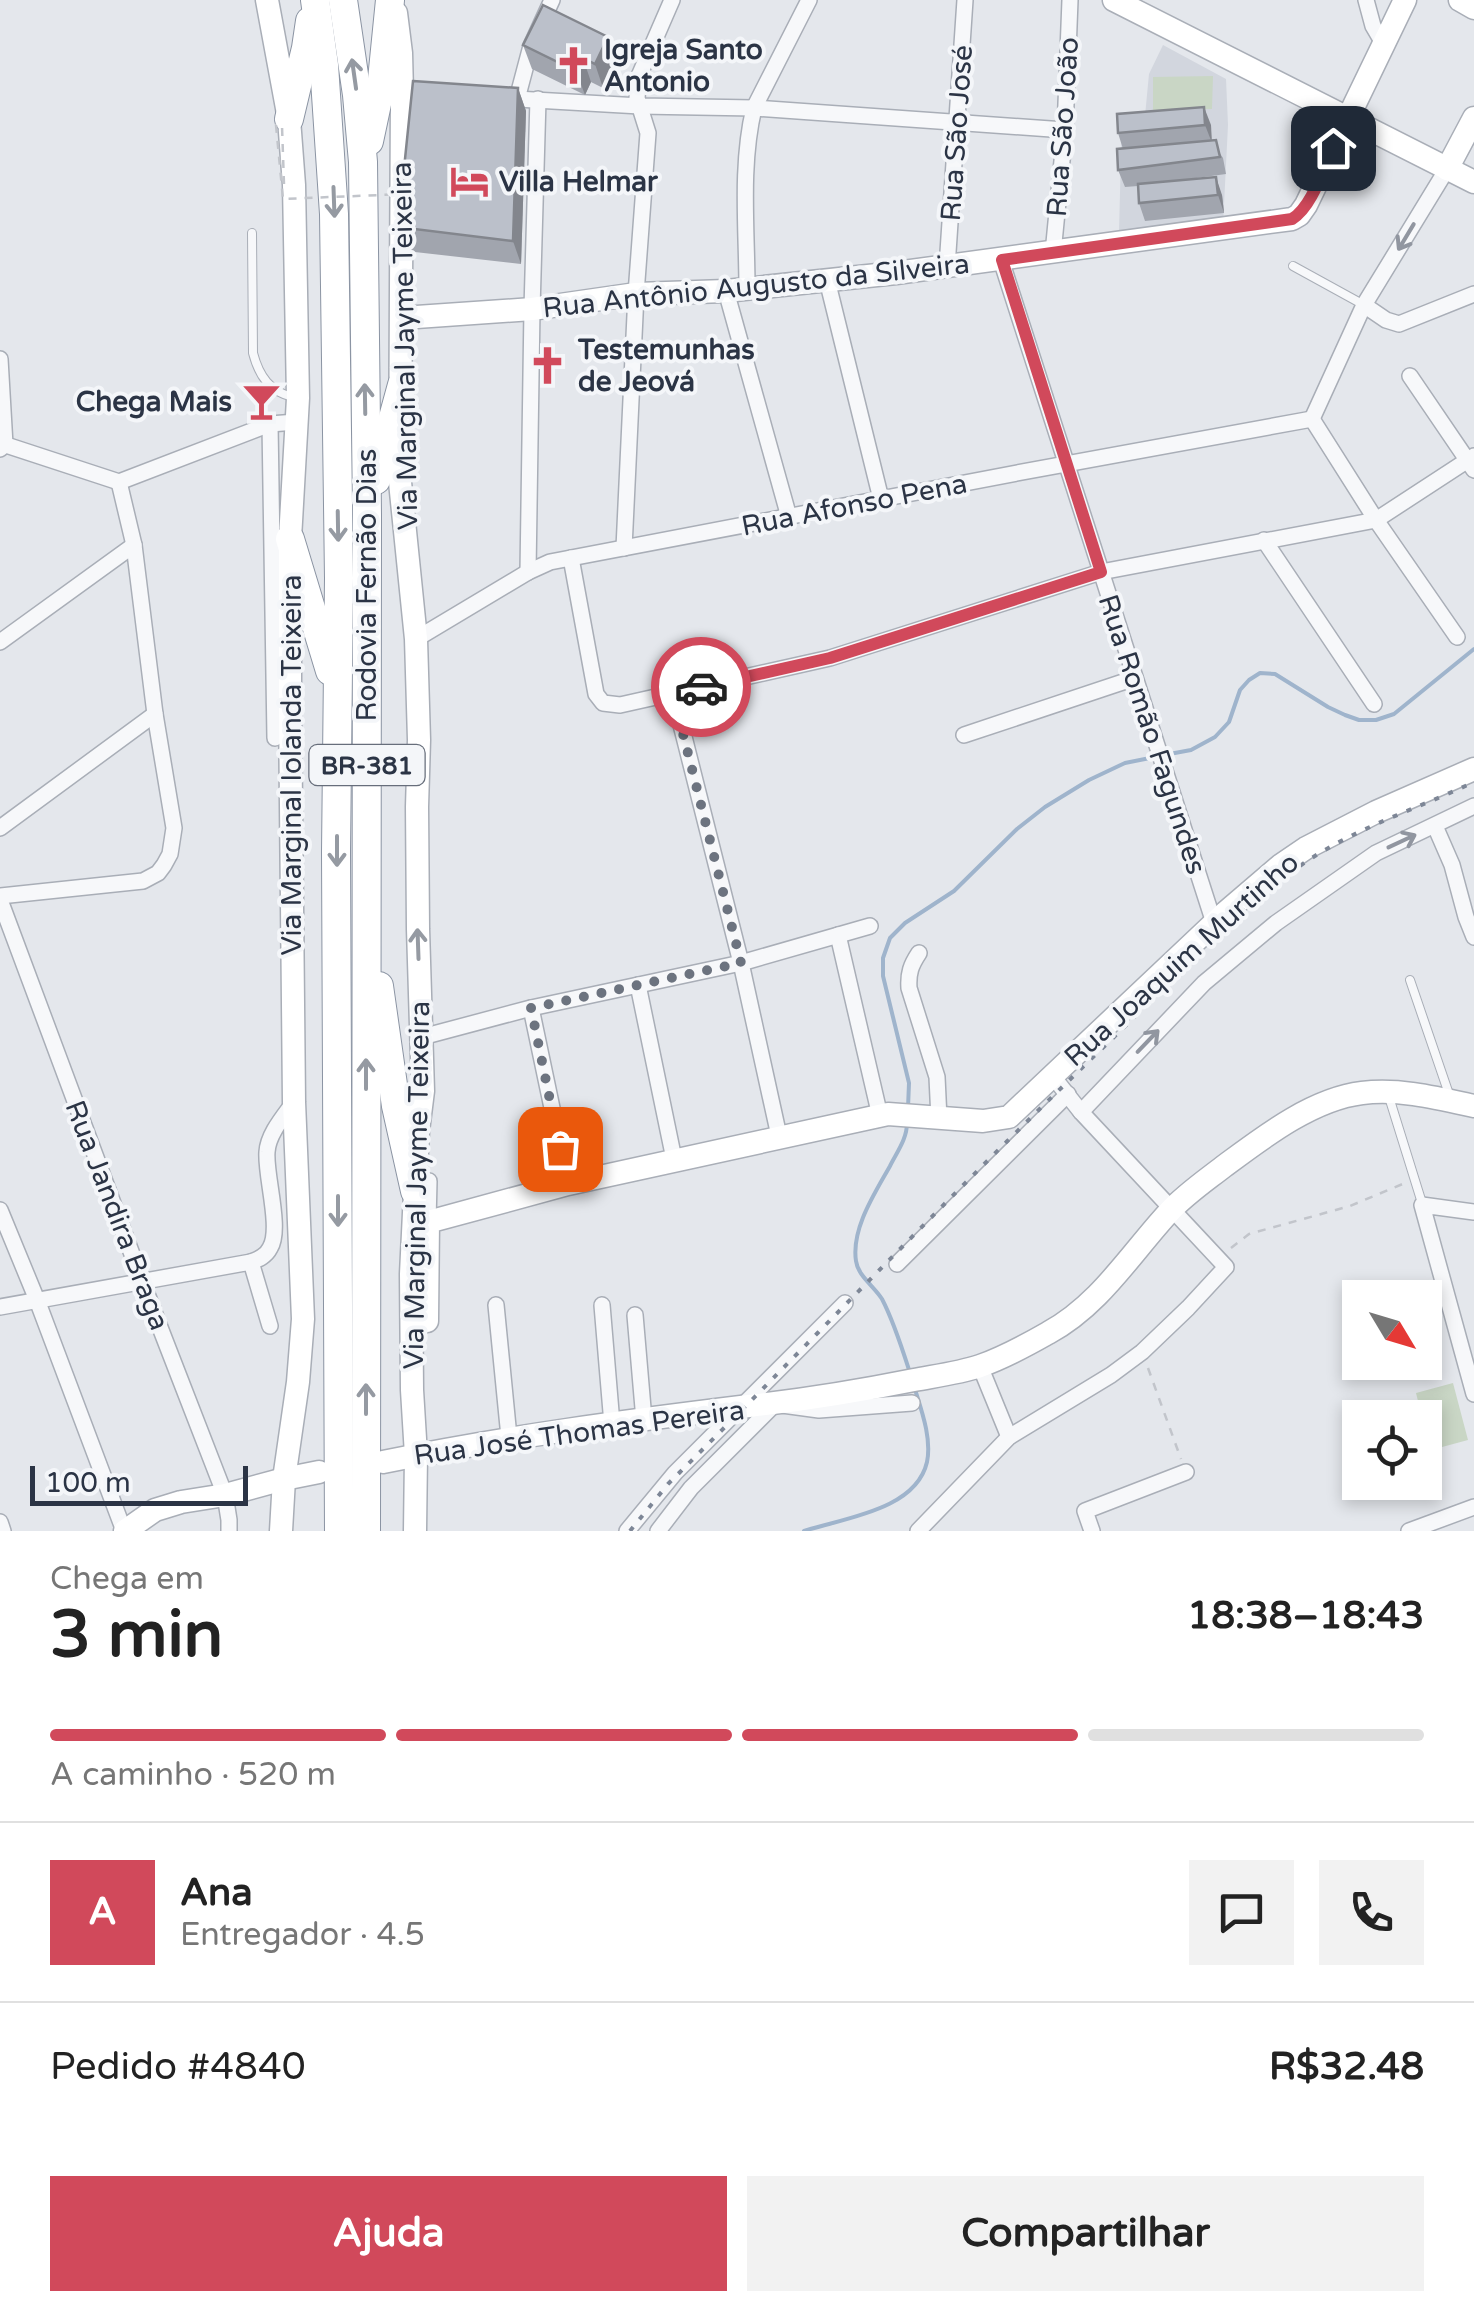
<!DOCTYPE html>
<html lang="pt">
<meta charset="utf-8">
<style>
body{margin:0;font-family:"Varela Round",sans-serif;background:#f2f2f2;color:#222;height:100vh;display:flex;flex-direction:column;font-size:38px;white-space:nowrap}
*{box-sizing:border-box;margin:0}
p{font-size:32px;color:#767676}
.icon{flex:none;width:55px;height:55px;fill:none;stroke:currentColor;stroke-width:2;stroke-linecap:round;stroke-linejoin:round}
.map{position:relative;height:1531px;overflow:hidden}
.details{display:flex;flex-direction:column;background:#fff;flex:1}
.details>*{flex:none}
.needle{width:65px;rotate:128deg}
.fabs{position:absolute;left:1342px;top:1280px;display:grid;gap:20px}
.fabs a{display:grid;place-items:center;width:100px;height:100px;border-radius:0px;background:#fff;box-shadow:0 5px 15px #0003;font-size:50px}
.scale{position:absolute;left:30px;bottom:25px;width:218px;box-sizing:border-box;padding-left:10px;border:5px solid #2b3445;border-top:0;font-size:28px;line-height:35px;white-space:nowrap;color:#2b3445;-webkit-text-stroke:8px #f4f6f9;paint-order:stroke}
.pin{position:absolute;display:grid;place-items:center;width:85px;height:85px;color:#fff;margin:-42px;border-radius:20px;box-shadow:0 5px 15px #0006}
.courier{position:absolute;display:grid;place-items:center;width:100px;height:100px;margin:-50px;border:8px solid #d1495b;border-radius:50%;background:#fff;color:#222;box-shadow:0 2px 12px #0007}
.overview em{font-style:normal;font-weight:700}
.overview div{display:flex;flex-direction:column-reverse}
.overview{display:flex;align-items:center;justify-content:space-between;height:170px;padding:0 50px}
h1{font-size:65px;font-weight:700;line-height:75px}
.bar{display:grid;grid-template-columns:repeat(4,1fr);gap:15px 10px;align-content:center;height:120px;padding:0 50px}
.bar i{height:12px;border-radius:8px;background:#e0e0e0}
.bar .current{background:#d1495b}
.bar p{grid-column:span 4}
.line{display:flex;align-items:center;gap:25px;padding:0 50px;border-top:2px solid #e0e0e0}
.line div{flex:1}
.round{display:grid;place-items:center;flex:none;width:105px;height:105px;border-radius:0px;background:#f2f2f2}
.primary-button{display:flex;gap:20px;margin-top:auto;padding:20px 50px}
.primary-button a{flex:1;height:115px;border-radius:0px;background:#d1495b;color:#fff;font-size:40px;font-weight:700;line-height:115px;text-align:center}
.primary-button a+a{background:#f2f2f2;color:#222}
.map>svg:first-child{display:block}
.built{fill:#d2d6de}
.green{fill:#c9d6c5}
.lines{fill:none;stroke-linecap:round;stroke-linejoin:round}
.stream{stroke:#9fb4cc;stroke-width:4}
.lane-casing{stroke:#a9aeb7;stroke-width:10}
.street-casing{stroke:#a9aeb7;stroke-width:18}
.secondary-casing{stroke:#a9aeb7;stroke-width:25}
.highway-casing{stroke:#8b94a3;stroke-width:30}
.path{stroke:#c2c5cb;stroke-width:2.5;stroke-dasharray:8 8;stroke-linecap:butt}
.lane{stroke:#f7f8fa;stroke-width:8}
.street{stroke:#f7f8fa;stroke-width:15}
.secondary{stroke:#fff;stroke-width:22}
.highway{stroke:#fff;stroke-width:28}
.rail{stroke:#7d8696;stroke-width:4;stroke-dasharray:5 10;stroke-linecap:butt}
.path-bridge{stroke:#c2c5cb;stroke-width:2.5;stroke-dasharray:8 8;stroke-linecap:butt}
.wall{fill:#a1a5ae}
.shaded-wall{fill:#83868d}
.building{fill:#bbc0ca;stroke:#83868d;stroke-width:2.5}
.oneway{stroke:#959aa2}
.oneway2{stroke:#9196a0}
.done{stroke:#6c737f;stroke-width:10;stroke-dasharray:0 18}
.route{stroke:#d1495b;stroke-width:12}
.labels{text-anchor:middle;stroke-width:8;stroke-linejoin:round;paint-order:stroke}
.shield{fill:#f4f6f9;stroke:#676e7b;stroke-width:2.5}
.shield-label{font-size:25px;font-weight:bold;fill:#2b3445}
.poi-label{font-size:28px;font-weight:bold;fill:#2b3445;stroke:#f4f6f9;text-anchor:start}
.street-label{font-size:28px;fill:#2b3445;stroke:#f4f6f9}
</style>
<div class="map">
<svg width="1474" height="1531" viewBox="0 0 1474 1531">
<rect width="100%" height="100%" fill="#e4e7ec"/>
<!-- built -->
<path class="built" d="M1163 45 1226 79 1228 125 1223 225 1119 232 1122 115 1145 116 1149 74Z"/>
<!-- green -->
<g class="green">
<path d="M1213 76 1212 109 1153 110V77Z"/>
<path d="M1453 1383 1468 1440 1431 1450 1425 1428V1418L1422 1417 1416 1393Z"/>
</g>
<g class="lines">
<!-- stream -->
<g class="stream">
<path d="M1164 755 1191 750 1215 737 1229 722 1240 690 1249 680 1260 673 1275 674 1328 707 1345 715 1359 720H1376L1394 714 1474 649"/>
<path d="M908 1108 909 1083 883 976V958L890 938 905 923 954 891 1017 829 1045 807 1089 780 1125 763 1155 757"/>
<path d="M907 1123C907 1139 897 1152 890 1166 875 1193 851 1229 856 1261 858 1276 874 1286 882 1299 894 1322 902 1348 910 1373"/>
<path d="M804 1531C844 1518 916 1510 927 1462 932 1438 921 1409 914 1386"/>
</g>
<defs>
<g id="lane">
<path d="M252 233 253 353C259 376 270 392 293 397"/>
<path d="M1293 266 1364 305"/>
<path d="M1410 980 1450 1097"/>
<path d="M1389 1097 1422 1203"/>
</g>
<g id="street">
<path d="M1366 0 1373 26 1383 43"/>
<path d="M501 98 640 106 754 108 1065 130"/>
<path d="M517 99 531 46 552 0"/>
<path d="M1053 253 1065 130 1070 0"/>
<path d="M1001 260 1214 923"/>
<path d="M947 267 965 0"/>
<path d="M827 280 881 499"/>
<path d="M747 289C747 230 740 166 754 108L809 0"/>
<path d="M726 291 789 517"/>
<path d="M1364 305 1386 320 1399 324 1474 294"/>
<path d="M0 359 5 445 0 449"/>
<path d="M1410 376 1474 470"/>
<path d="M1312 419 1364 305 1447 169"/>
<path d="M1312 419 1376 520 1457 637"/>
<path d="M270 424 275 738"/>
<path d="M0 443 119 482 270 424 296 422"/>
<path d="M1264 540 1374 704"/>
<path d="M624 548 636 294 648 133 637 98 639 76 672 0"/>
<path d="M571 558 596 694 603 703 620 705 830 658 1101 572 1376 520 1474 456"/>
<path d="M528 572 532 309 538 99"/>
<path d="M416 639 528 572 550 562 1017 473 1312 419"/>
<path d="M0 642 134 545"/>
<path d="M673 693 741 963 779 1136"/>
<path d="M964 735 1135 678"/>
<path d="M1435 826 1452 865 1466 917 1474 937"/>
<path d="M0 828 155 714"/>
<path d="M0 896 143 881 158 873 164 865 170 854 174 828 155 714 134 545 119 482"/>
<path d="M0 900 142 1281 225 1495 229 1520V1531"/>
<path d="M838 935 880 1116"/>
<path d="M919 953C911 965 908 973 909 988L937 1077 939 1119"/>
<path d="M638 985 674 1159"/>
<path d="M531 1008 568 1184"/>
<path d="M422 1037 531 1008 741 963 870 926"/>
<path d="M1081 1112 1204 983 1276 923 1376 853 1474 806"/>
<path d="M0 1210 37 1300 124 1531"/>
<path d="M1474 1212 1422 1205 1474 1394"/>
<path d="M428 1222 429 1181"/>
<path d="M897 1264 1068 1094"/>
<path d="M496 1305 509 1437"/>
<path d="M602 1305 612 1424"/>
<path d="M0 1307 251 1262"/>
<path d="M635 1315 644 1420"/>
<path d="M270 1326 251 1262C259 1259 266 1256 270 1248 282 1229 265 1175 267 1152 268 1134 284 1116 294 1102"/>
<path d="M980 1366 1009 1437"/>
<path d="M0 1522 3 1531"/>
<path d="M627 1531 675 1473 845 1303"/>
<path d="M658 1531 691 1488 775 1404 819 1410 912 1403"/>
<path d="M918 1531 1009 1437 1111 1375 1142 1352 1188 1308 1226 1267 1081 1112 1051 1074"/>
<path d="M1092 1531 1085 1511 1186 1472"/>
<path d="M1409 1531 1474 1507"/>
</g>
<g id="secondary">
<path d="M267 0 289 119 294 185 298 398 290 539V706L294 1102 303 1319 298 1382 284 1479 281 1531"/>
<path d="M1114 0 1474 182"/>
<path d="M1460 0 1474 8"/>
<path d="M396 13 401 53 402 93 400 482 416 639 419 740 417 807 418 929 423 1091 418 1131 411 1274 412 1390 416 1455 415 1531"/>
<path d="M1447 169 1474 118"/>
<path d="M402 318 532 309 636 294 726 291 896 273 1292 219 1299 215 1306 205 1405 0"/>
<path d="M427 1321 428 1222 568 1184 888 1114 983 1121 1009 1117 1226 912 1281 865 1306 848 1376 812 1474 769"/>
<path d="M383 1462C504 1437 626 1421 749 1406 804 1400 859 1391 914 1380 935 1376 959 1373 980 1366 1003 1358 1027 1345 1048 1333 1100 1305 1131 1253 1170 1211 1186 1194 1205 1181 1223 1167 1262 1138 1312 1099 1362 1093 1398 1088 1438 1098 1474 1106"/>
<path d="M125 1531 155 1510 181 1502 225 1495 284 1479 319 1472"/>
</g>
<g id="highway">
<path d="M315 0 324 65 334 214 339 578 336 852 339 1531"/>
<path d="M343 0 357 95 363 162 367 515 366 1531"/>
<path d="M289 119 306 48 310 21"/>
<path d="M369 141 382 80 390 0"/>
<path d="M376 480 402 385"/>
<path d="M290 539 330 671"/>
<path d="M379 986 396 1106 415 1191"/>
</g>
</defs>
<!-- lane casing -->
<use href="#lane" class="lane-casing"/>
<!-- street casing -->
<use href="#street" class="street-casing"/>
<!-- secondary casing -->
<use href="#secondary" class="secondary-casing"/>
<!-- highway casing -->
<use href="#highway" class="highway-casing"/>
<!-- path -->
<g class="path">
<path d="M1231 1248 1249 1234 1350 1206 1405 1183"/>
<path d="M1148 1368 1181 1459"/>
</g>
<!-- lane -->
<use href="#lane" class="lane"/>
<!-- street -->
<use href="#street" class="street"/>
<!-- secondary -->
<use href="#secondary" class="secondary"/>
<!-- highway -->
<use href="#highway" class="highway"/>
<!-- rail -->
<path class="rail" d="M630 1531 668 1484C817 1336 961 1183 1113 1038 1171 982 1232 916 1297 868 1351 829 1415 810 1474 782"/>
<!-- path-bridge -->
<path class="path-bridge" d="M284 184 282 126 276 125 283 199 404 194"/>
</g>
<!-- wall -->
<g class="wall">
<path d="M523 45 617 61 603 88 591 82 585 95 532 69Z"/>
<path d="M518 88 526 111 521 264 406 251 398 227Z"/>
<path d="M1211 125V140L1223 158 1226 174 1189 179 1222 195 1224 213 1145 221 1139 203 1138 186 1125 187 1118 170 1123 149 1118 133Z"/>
</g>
<!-- shaded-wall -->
<g class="shaded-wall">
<path d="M608 37 617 61 603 88 595 64Z"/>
<path d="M583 58 591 82 585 95 576 71Z"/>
<path d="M518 88 526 111 521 264 513 241Z"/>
<path d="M1204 107 1211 125 1212 143 1205 125Z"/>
<path d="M1216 177 1222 195 1224 213 1218 195Z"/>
</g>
<!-- building -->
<g class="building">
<path d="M543 5 608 37 595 64 583 58 576 71 523 45Z"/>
<path d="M413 81 518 88 513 241 398 227Z"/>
<path d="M1204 107 1205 125 1118 133 1117 114Z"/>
<path d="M1216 140 1220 157 1118 170 1117 149Z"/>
<path d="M1216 177 1218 195 1139 203 1138 184Z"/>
</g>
<!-- one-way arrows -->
<defs><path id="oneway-shaft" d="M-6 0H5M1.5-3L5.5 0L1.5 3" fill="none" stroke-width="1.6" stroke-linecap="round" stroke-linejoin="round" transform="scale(2.5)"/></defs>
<g class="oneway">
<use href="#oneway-shaft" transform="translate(354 74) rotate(-98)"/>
<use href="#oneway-shaft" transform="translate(334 202) rotate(88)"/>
<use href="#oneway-shaft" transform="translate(365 399) rotate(-91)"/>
<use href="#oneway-shaft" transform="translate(338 526) rotate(89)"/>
<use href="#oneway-shaft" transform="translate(337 851) rotate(90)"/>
<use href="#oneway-shaft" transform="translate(418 944) rotate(-92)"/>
<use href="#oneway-shaft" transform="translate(366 1074) rotate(-90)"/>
<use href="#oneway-shaft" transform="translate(338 1211) rotate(90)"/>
<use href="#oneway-shaft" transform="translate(366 1399) rotate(-90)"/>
</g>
<g class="oneway2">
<use href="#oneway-shaft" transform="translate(1406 237) rotate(121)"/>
<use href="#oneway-shaft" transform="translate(1402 841) rotate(-25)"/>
<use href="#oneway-shaft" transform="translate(1148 1041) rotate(-46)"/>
</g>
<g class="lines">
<!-- done -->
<path class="done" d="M560 1149 531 1008 741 963 673 694 701 687"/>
<!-- route -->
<path class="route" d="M701 687 830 658 1101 572 1002 260 1292 219C1312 207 1323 169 1333 148"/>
</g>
<!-- icons -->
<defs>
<symbol id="church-bare" viewBox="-9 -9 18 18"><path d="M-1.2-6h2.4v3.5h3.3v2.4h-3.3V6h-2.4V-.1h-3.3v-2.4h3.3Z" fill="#d1495b" stroke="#f4f6f9" stroke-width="2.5" paint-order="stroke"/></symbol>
<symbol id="hotel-bare" viewBox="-9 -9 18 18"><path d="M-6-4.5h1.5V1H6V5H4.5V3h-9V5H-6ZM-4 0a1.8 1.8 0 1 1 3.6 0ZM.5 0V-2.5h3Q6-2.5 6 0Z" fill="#d1495b" stroke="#f4f6f9" stroke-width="2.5" paint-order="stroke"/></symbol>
<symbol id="bar-bare" viewBox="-9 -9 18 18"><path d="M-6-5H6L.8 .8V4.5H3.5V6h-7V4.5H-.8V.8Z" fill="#d1495b" stroke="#f4f6f9" stroke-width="2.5" paint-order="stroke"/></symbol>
</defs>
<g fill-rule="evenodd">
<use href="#church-bare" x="546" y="38" width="55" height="55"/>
<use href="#hotel-bare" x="442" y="154" width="55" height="55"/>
<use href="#church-bare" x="520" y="338" width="55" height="55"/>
<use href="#bar-bare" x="234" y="374" width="55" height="55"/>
</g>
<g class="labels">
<!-- shield labels -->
<rect class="shield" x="309.5" y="745" width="115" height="40" rx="8"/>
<g class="shield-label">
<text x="367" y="774">BR-381</text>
</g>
<!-- poi labels -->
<g class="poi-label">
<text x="604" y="59">Igreja Santo<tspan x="604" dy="32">Antonio</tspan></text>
<text x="499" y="191">Villa Helmar</text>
<text x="578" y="359">Testemunhas<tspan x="578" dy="32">de Jeová</tspan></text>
<text x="232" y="411" text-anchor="end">Chega Mais</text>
</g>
<!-- street labels -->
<g class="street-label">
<text transform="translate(1062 127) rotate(-86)" y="10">Rua São João</text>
<text transform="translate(956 133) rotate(-86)" y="10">Rua São José</text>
<text transform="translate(756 285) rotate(-6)" y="10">Rua Antônio Augusto da Silveira</text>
<text transform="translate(404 346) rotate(-91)" y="10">Via Marginal Jayme Teixeira</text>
<text transform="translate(854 504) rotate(-11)" y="10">Rua Afonso Pena</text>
<text transform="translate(366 585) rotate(-90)" y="10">Rodovia Fernão Dias</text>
<text transform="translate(1153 734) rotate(72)" y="10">Rua Romão Fagundes</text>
<text transform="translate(291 765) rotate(-90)" y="10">Via Marginal Iolanda Teixeira</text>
<text transform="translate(1181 959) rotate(-42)" y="10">Rua Joaquim Murtinho</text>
<text transform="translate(416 1185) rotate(-89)" y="10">Via Marginal Jayme Teixeira</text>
<text transform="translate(118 1215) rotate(69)" y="10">Rua Jandira Braga</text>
<text transform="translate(579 1432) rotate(-8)" y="10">Rua José Thomas Pereira</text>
</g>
</g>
</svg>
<div class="fabs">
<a><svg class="needle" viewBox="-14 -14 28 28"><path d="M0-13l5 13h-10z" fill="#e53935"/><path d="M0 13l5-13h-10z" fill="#767676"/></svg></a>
<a><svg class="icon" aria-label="locate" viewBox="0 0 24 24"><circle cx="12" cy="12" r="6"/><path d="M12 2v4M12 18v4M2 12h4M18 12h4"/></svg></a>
</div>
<div class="scale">100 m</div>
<div class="pin" style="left:560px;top:1149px;background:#ea580c"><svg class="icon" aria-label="bag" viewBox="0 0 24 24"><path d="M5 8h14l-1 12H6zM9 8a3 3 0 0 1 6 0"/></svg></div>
<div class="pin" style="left:1333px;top:148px;background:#1f2937"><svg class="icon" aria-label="home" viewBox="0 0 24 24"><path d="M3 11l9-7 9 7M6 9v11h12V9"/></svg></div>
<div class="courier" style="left:701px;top:687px"><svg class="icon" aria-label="car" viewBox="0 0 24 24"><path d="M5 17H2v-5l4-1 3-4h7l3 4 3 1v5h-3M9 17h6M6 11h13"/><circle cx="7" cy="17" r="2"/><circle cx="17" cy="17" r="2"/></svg></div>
</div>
<section class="details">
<div class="overview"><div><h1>3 min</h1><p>Chega em</p></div><em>18:38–18:43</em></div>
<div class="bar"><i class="current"></i><i class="current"></i><i class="current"></i><i></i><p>A caminho · 520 m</p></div>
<div class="line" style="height:180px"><b class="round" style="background:#d1495b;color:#fff">A</b><div><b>Ana</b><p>Entregador · 4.5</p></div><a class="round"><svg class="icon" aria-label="chat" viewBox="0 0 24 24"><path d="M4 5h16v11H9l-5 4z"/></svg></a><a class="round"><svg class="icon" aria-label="phone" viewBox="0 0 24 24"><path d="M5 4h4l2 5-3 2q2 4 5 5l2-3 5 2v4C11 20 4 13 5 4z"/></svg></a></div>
<div class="line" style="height:130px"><div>Pedido #4840</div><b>R$32.48</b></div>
<div class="primary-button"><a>Ajuda</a><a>Compartilhar</a></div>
</section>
